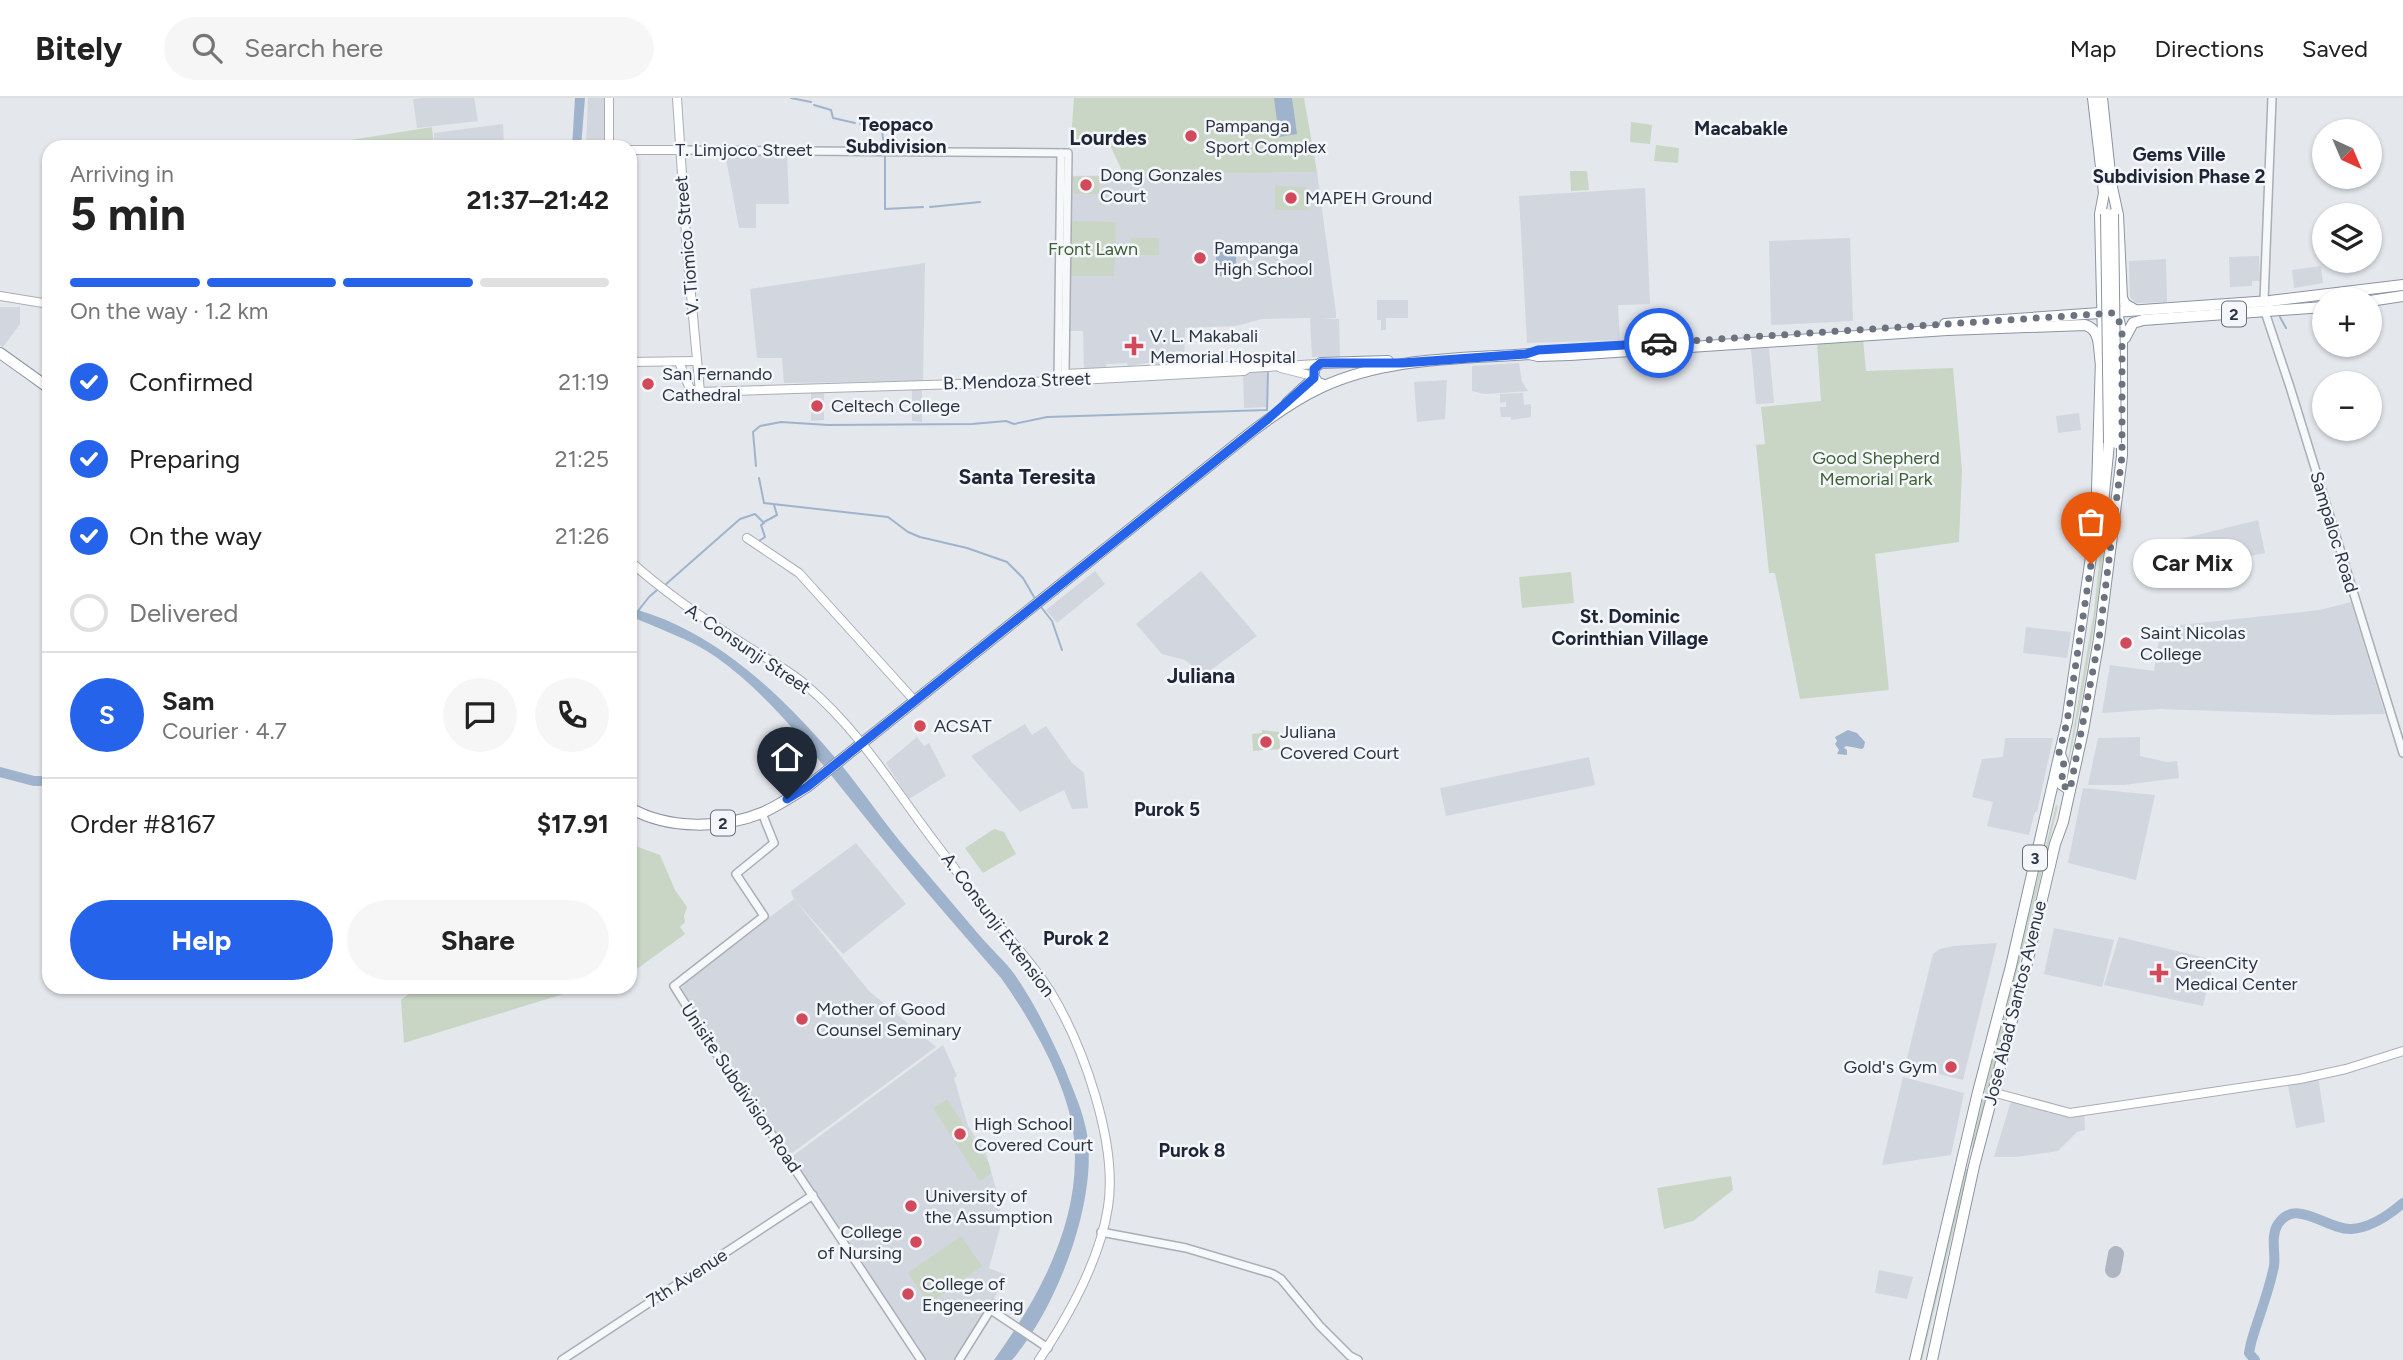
<!DOCTYPE html>
<meta charset="utf-8">
<style>
body{margin:0;font-family:Figtree,sans-serif;background:#f6f6f6;color:#222;height:100vh;display:flex;flex-direction:column;font-size:26px;white-space:nowrap}
*{box-sizing:border-box;margin:0}
p{font-size:23px;color:#767676}
.icon{flex:none;width:38px;height:38px;fill:none;stroke:currentColor;stroke-width:2;stroke-linecap:round;stroke-linejoin:round}
.map{position:relative;flex:1;overflow:hidden}
.sheet{position:absolute;left:42px;top:42px;width:595px;height:854px;display:flex;flex-direction:column;background:#fff;border-radius:21px;box-shadow:0 2px 5px #0004}
.sheet>*{flex:none}
.needle{width:46px;rotate:136deg}
.controls{position:absolute;left:2312px;top:21px;display:grid;gap:14px}
.controls a{display:grid;place-items:center;width:70px;height:70px;border-radius:50%;background:#fff;box-shadow:0 2px 5px #0004;font-size:35px}
.pin{position:absolute;display:grid;place-items:center;width:60px;height:60px;color:#fff;margin:-72px -30px;border-radius:50% 50% 50% 0;rotate:-45deg;box-shadow:0 0 7px #0007}
.pin .icon{rotate:45deg}
.courier{position:absolute;display:grid;place-items:center;width:70px;height:70px;margin:-35px;border:5px solid #2563eb;border-radius:50%;background:#fff;color:#222;box-shadow:0 2px 9px #0007}
.bubble{position:absolute;height:49px;border-radius:24px;background:#fff;box-shadow:0 2px 5px #0004;font-size:23px;font-weight:700;line-height:49px;text-align:center}
.headline em{font-style:normal;font-weight:700}
.headline div{display:flex;flex-direction:column-reverse}
.headline{display:flex;align-items:center;justify-content:space-between;height:119px;padding:0 28px}
h1{font-size:46px;font-weight:700;line-height:52px}
.bar{display:grid;grid-template-columns:repeat(4,1fr);gap:10px 7px;align-content:center;height:84px;padding:0 28px}
.bar i{height:9px;border-radius:5px;background:#e0e0e0}
.bar .active{background:#2563eb}
.bar p{grid-column:span 4}
.line{display:flex;align-items:center;gap:18px;padding:0 28px;border-top:2px solid #e0e0e0}
.line div{flex:1}
.round{display:grid;place-items:center;flex:none;width:74px;height:74px;border-radius:37px;background:#f6f6f6}
ol{padding:0 28px;list-style:none}
li{display:flex;align-items:center;gap:21px;height:77px}
li p{margin-inline-start:auto}
li .icon{padding:7px;border-radius:50%;background:#2563eb;color:#fff;stroke-width:4}
li:last-child{color:#767676}
li i{width:38px;height:38px;border:4px solid #e0e0e0;border-radius:50%}
.button{display:flex;gap:14px;margin-top:auto;padding:14px 28px}
.button a{flex:1;height:80px;border-radius:42px;background:#2563eb;color:#fff;font-size:28px;font-weight:700;line-height:80px;text-align:center}
.button a+a{background:#f6f6f6;color:#222}
header{display:flex;align-items:center;gap:42px;box-sizing:border-box;height:98px;padding:0 35px;background:#fff;border-bottom:2px solid #e0e0e0}
header strong{font-size:33px}
nav{display:flex;gap:38px;margin-inline-start:auto;font-size:24px}
.search{width:490px;height:63px;background:#f6f6f6;display:flex;align-items:center;gap:18px;box-sizing:border-box;padding:0 24px;border-radius:38px;color:#767676;font-size:26px}
.map>svg:first-child{display:block}
.built{fill:#d2d6de}
.green{fill:#c9d6c5}
.water{fill:#9fb4cc}
.lines{fill:none;stroke-linecap:round;stroke-linejoin:round}
.stream{stroke:#9fb4cc;stroke-width:2}
.river{stroke:#9fb4cc;stroke-width:10}
.taxiway{stroke:#b0b6c1;stroke-width:16}
.tertiary-casing{stroke:#a9aeb7;stroke-width:10}
.secondary-casing{stroke:#a9aeb7;stroke-width:10}
.trunk-casing{stroke:#8b94a3;stroke-width:12}
.tertiary{stroke:#f7f8fa;stroke-width:7}
.secondary{stroke:#fff;stroke-width:8}
.trunk{stroke:#fff;stroke-width:10}
.trunk-bridge-casing{stroke:#8b94a3;stroke-width:12;stroke-linecap:butt}
.trunk-bridge{stroke:#fff;stroke-width:10}
.done{stroke:#6c737f;stroke-width:7;stroke-dasharray:0 12.6}
.route{stroke:#2563eb;stroke-width:9}
.poi-dot{fill:#d1495b;stroke:#f4f6f9;stroke-width:2.5}
.labels{text-anchor:middle;stroke-width:5;stroke-linejoin:round;paint-order:stroke}
.shield{fill:#f4f6f9;stroke:#676e7b;stroke-width:2}
.shield-label{font-size:16px;font-weight:bold;fill:#2b3445}
.poi-label{font-size:18px;fill:#2b3445;stroke:#f4f6f9;text-anchor:start}
.street-label{font-size:18px;fill:#2b3445;stroke:#f4f6f9}
.park-label{font-size:18px;fill:#3f6138;stroke:#f4f6f9}
.neighbourhood-label{font-size:19px;font-weight:bold;fill:#1d2536;stroke:#f4f6f9}
.quarter-label{font-size:21px;font-weight:bold;fill:#1d2536;stroke:#f4f6f9}
</style>
<header>
<strong>Bitely</strong>
<div class="search"><svg class="icon" aria-label="search" viewBox="0 0 24 24"><circle cx="10" cy="10" r="6"/><path d="M15 15l6 6"/></svg>Search here</div>
<nav><a>Map</a><a>Directions</a><a>Saved</a></nav>
</header>
<div class="map">
<svg width="2403" height="1262" viewBox="0 0 2403 1262">
<rect width="100%" height="100%" fill="#e4e7ec"/>
<!-- built -->
<g class="built">
<path d="M424 0H474L478 23 417 30 413 1Z"/>
<path d="M588 0H607L605 49H586Z"/>
<path d="M503 26 504 49H435L434 35Z"/>
<path d="M725 56H787L789 106H756V130H739Z"/>
<path d="M1317 74 1336 215V220L1320 221H1339L1340 259H1312L1310 220 1262 221 1236 228 1185 230 1184 268 1155 270 1154 264 1128 268 1127 265 1107 266 1105 271 1084 273 1083 233H1069L1072 78Z"/>
<path d="M1645 90 1650 206 1618 207 1620 242 1527 245 1519 98Z"/>
<path d="M1850 140 1853 223 1771 227 1769 143Z"/>
<path d="M2259 158 2260 183H2252V188L2230 189 2229 159Z"/>
<path d="M2166 161 2167 204 2136 205 2130 199 2129 163Z"/>
<path d="M925 165 923 283 784 285 782 260H757L750 191Z"/>
<path d="M2321 168 2323 185 2294 190 2292 172Z"/>
<path d="M1377 202H1408V220H1386V232H1381V222H1377Z"/>
<path d="M0 209H20V226L3 249 0 247Z"/>
<path d="M1769 250 1774 305 1756 306 1751 251Z"/>
<path d="M1519 265 1522 284 1528 293 1484 296 1472 293V268Z"/>
<path d="M1243 274H1267V309L1244 310Z"/>
<path d="M1447 282 1445 321 1417 324 1414 284Z"/>
<path d="M912 291H922V324L912 323Z"/>
<path d="M811 294H824V322L811 323Z"/>
<path d="M1523 295 1524 307 1531 306V319L1511 322V319H1501L1500 309H1506V304L1500 305V296Z"/>
<path d="M2079 315 2081 332 2058 335 2056 318Z"/>
<path d="M2258 422 2265 455 2144 481 2140 451Z"/>
<path d="M1095 473 1105 486 1057 525 1046 512Z"/>
<path d="M1201 473 1257 538 1204 577 1185 562 1162 556 1136 526Z"/>
<path d="M2351 504 2385 616 2331 617 2160 611 2102 615 2110 567 2154 573 2161 529 2320 512Z"/>
<path d="M2026 529 2071 534 2067 560 2023 555Z"/>
<path d="M1025 626 1032 637 1046 628 1072 665 1084 675 1088 710 1072 711 1064 692 1020 714 971 658Z"/>
<path d="M917 639 924 648 929 645 946 678 909 701 886 665Z"/>
<path d="M2140 639V658L2167 664 2177 663 2179 680 2123 687H2088L2098 640Z"/>
<path d="M2005 640H2053L2037 714H2035L2029 737 1987 728 1993 704 1972 699 1982 661 2003 659Z"/>
<path d="M1589 659 1595 687 1446 718 1440 690Z"/>
<path d="M2083 690 2155 697 2136 782 2068 765Z"/>
<path d="M856 745 906 806 843 856 794 801 791 793Z"/>
<path d="M794 801 869 893 936 949 788 1058 682 891 683 884Z"/>
<path d="M2054 830 2114 842 2102 889 2044 876Z"/>
<path d="M2119 839 2214 862 2203 908 2104 887Z"/>
<path d="M1997 845 1963 982 1905 968 1933 856 1940 851 1953 848Z"/>
<path d="M943 947 957 978 954 980 968 1028 986 1055 999 1102 1001 1126 989 1170 1006 1177 986 1216 955 1262H925L843 1138 844 1136 840 1130 838 1132 790 1060Z"/>
<path d="M1903 979 1964 995 1951 1057 1882 1067Z"/>
<path d="M2318 979 2325 1024 2296 1030 2287 983Z"/>
<path d="M2011 1003 2084 1014 2085 1032 2077 1034 2058 1053 2016 1059H1994Z"/>
<path d="M1879 1172 1913 1179 1907 1201 1875 1195Z"/>
</g>
<!-- green -->
<g class="green">
<path d="M1074 0H1304L1317 74 1124 77 1108 43 1071 41Z"/>
<path d="M1631 24 1652 27 1650 46 1630 44Z"/>
<path d="M432 29 434 49H313V48Z"/>
<path d="M1656 47 1679 50 1678 65 1654 63Z"/>
<path d="M1570 73H1587L1589 92 1571 93Z"/>
<path d="M1099 78V96H1074L1073 79Z"/>
<path d="M1275 88 1307 89 1308 112H1275Z"/>
<path d="M1071 123 1116 124 1114 178H1071Z"/>
<rect x="1130" y="140" width="29" height="17"/>
<path d="M1863 241 1866 273 1953 270 1962 372 1959 444 1875 456 1889 592 1800 601 1775 475H1769L1756 347 1765 346 1761 309 1821 303 1817 244Z"/>
<path d="M2111 346C2108 460 2089 574 2064 685L2094 514Z"/>
<path d="M1571 474 1574 505 1522 510 1519 479Z"/>
<path d="M1262 632 1279 634 1280 651 1253 653 1252 636 1262 635Z"/>
<path d="M2056 707 2058 708 1974 1050 1971 1049Z"/>
<path d="M994 731 1004 734 1016 756 983 775 965 750Z"/>
<path d="M630 746 660 757 675 792 687 809 684 818 685 824 680 829 685 836 630 876Z"/>
<path d="M418 889H586L404 945 401 902Z"/>
<path d="M947 1001 989 1066 991 1076 980 1083 933 1010Z"/>
<path d="M1966 1071H1968L1962 1097 1922 1262H1920Z"/>
<path d="M1731 1078 1733 1092 1693 1123 1664 1131 1657 1090Z"/>
<path d="M961 1138 982 1168 929 1206 908 1175Z"/>
</g>
<!-- water -->
<g class="water">
<path d="M575 0H585L581 49H572Z"/>
<path d="M1274 0H1292L1297 36 1279 39Z"/>
<path d="M1216 150 1236 151V166L1229 170V178H1216Z"/>
<path d="M630 510C717 532 787 602 843 669 865 696 885 726 908 753 932 781 956 810 980 838 991 851 1005 863 1015 877 1035 906 1051 939 1065 971 1073 992 1083 1013 1087 1036 1098 1104 1056 1211 1012 1262H994C1040 1198 1082 1122 1074 1040 1069 988 1031 922 1001 880 955 827 908 773 864 718 818 662 776 602 716 559 690 541 659 531 630 518Z"/>
<path d="M1848 632 1857 635 1865 644 1864 649 1862 651 1846 648 1844 650 1847 652V657L1837 656 1839 652 1835 646 1837 643 1835 639Z"/>
</g>
<g class="lines">
<!-- stream -->
<g class="stream">
<path d="M791 0 811 4"/>
<path d="M814 7 831 12 833 20 855 25"/>
<path d="M860 26H866L871 30 882 32 884 50"/>
<path d="M885 56V111L923 109"/>
<path d="M930 109 980 104"/>
<path d="M2280 219 2286 230"/>
<path d="M756 368 753 334 760 328 781 324 828 327 972 326 1006 323 1014 326 1047 319 1267 312 1268 275"/>
<path d="M759 380 764 405 888 419 908 434 920 439 967 450 1007 464 1023 480 1034 499"/>
<path d="M764 424 777 417 774 407"/>
<path d="M665 487 740 421 755 416 764 425 761 427 765 439 759 443"/>
<path d="M1041 509 1052 523 1062 552"/>
<path d="M638 513 649 499 657 492"/>
</g>
<!-- river -->
<g class="river">
<path d="M0 674 34 683H49"/>
<path d="M2255 1262 2249 1255 2251 1245C2258 1220 2269 1194 2274 1168 2276 1155 2270 1138 2278 1126 2296 1099 2327 1132 2351 1131 2371 1130 2389 1117 2403 1105"/>
</g>
<!-- taxiway -->
<path class="taxiway" d="M2113 1172 2116 1156"/>
<defs>
<g id="tertiary">
<path d="M680 52 1068 55 1065 276"/>
<path d="M2264 203 2272 0"/>
<path d="M2265 214 2290 289 2403 655"/>
<path d="M1058 283 1061 55"/>
<path d="M762 715 774 745 736 776 764 818 674 888 740 993 765 1026 921 1262"/>
<path d="M1101 1134 1186 1150 1273 1176 1281 1181 1320 1228 1350 1258 1358 1262"/>
<path d="M991 1212 1048 1250"/>
<path d="M562 1262 813 1097"/>
<path d="M959 1262 994 1206"/>
</g>
<g id="secondary">
<path d="M677 0 687 153 700 294"/>
<path d="M609 49V0"/>
<path d="M630 52H680"/>
<path d="M0 198 49 206"/>
<path d="M630 264 697 263"/>
<path d="M679 264 690 291 700 294 1061 283 1224 274 1244 273 1248 270"/>
<path d="M1281 270 1313 278"/>
<path d="M1065 276 1226 268H1245L1250 270 1318 266"/>
<path d="M747 440 799 475 914 602"/>
<path d="M630 463C665 495 705 522 745 547 765 560 789 572 807 588 863 636 895 693 940 751 957 773 973 797 991 818 1011 843 1033 866 1050 893 1083 947 1118 1045 1108 1109 1100 1161 1068 1219 1039 1262"/>
<path d="M1992 994 2070 1015 2300 981 2346 971 2403 953"/>
</g>
<g id="trunk">
<path d="M2093 0 2104 95 2100 116 2103 242"/>
<path d="M2102 0 2112 94"/>
<path d="M2112 89 2118 117 2122 200 2125 206 2135 212"/>
<path d="M2370 203 2403 198"/>
<path d="M1945 226 2270 203 2403 187"/>
<path d="M2125 240 2133 225 2143 222 2324 209"/>
<path d="M0 255 49 290"/>
<path d="M1324 287 1318 285 1313 278 1315 269 1321 265 1388 263"/>
<path d="M1287 305 1314 280"/>
<path d="M2097 421 2103 406 2109 345"/>
<path d="M2060 656 2064 667 2061 686 2070 692"/>
<path d="M630 710C669 732 723 731 764 714 779 707 793 698 807 689L1254 332C1275 316 1298 300 1322 289 1387 259 1460 261 1529 256L1538 258 1570 257 1947 232 2085 227C2102 232 2098 251 2101 266"/>
<path d="M1915 1262 1978 994 2011 868 2067 624 2096 424 2101 261"/>
<path d="M1932 1262 1974 1068 2028 861 2055 746 2063 724 2083 633 2099 541 2122 358V235L2118 219 2113 215"/>
</g>
</defs>
<!-- tertiary casing -->
<use href="#tertiary" class="tertiary-casing"/>
<!-- secondary casing -->
<use href="#secondary" class="secondary-casing"/>
<!-- trunk casing -->
<use href="#trunk" class="trunk-casing"/>
<!-- tertiary -->
<use href="#tertiary" class="tertiary"/>
<!-- secondary -->
<use href="#secondary" class="secondary"/>
<!-- trunk -->
<use href="#trunk" class="trunk"/>
<defs>
<g id="trunk-bridge">
<path d="M2106 116 2109 345"/>
<path d="M2113 116 2116 345"/>
</g>
</defs>
<!-- trunk-bridge casing -->
<use href="#trunk-bridge" class="trunk-bridge-casing"/>
<!-- trunk-bridge -->
<use href="#trunk-bridge" class="trunk-bridge"/>
</g>
<g class="lines">
<!-- done -->
<path class="done" d="M1659 245 2113 215 2118 219 2122 235V358L2099 541 2070 692 2061 686 2064 667 2059 655 2067 624 2091 466"/>
<!-- route -->
<path class="route" d="M787 701 807 689 1268 321 1314 280V271L1321 265H1402L1526 256 1538 252 1659 245"/>
</g>
<!-- markers -->
<g class="poi-dot">
<circle cx="1191" cy="38" r="7"/>
<circle cx="1086" cy="87" r="7"/>
<circle cx="1291" cy="100" r="7"/>
<circle cx="1200" cy="160" r="7"/>
<path d="M1130.5 237.5h7v7h7v7h-7v7h-7v-7h-7v-7h7z"/>
<circle cx="648" cy="286" r="7"/>
<circle cx="817" cy="308" r="7"/>
<circle cx="2126" cy="545" r="7"/>
<circle cx="920" cy="628" r="7"/>
<circle cx="1266" cy="644" r="7"/>
<path d="M2155.5 864.5h7v7h7v7h-7v7h-7v-7h-7v-7h7z"/>
<circle cx="802" cy="921" r="7"/>
<circle cx="1951" cy="969" r="7"/>
<circle cx="960" cy="1036" r="7"/>
<circle cx="911" cy="1108" r="7"/>
<circle cx="916" cy="1144" r="7"/>
<circle cx="908" cy="1196" r="7"/>
</g>
<g class="labels">
<!-- shield labels -->
<g class="shield">
<rect x="2222" y="203.5" width="24" height="25" rx="5"/>
<rect x="711" y="712.5" width="24" height="25" rx="5"/>
<rect x="2023" y="747.5" width="24" height="25" rx="5"/>
</g>
<g class="shield-label">
<text x="2234" y="222">2</text>
<text x="723" y="731">2</text>
<text x="2035" y="766">3</text>
</g>
<!-- poi labels -->
<g class="poi-label">
<text x="1205" y="34">Pampanga<tspan x="1205" dy="21">Sport Complex</tspan></text>
<text x="1100" y="83">Dong Gonzales<tspan x="1100" dy="21">Court</tspan></text>
<text x="1305" y="106">MAPEH Ground</text>
<text x="1214" y="156">Pampanga<tspan x="1214" dy="21">High School</tspan></text>
<text x="1150" y="244">V. L. Makabali<tspan x="1150" dy="21">Memorial Hospital</tspan></text>
<text x="662" y="282">San Fernando<tspan x="662" dy="21">Cathedral</tspan></text>
<text x="831" y="314">Celtech College</text>
<text x="2140" y="541">Saint Nicolas<tspan x="2140" dy="21">College</tspan></text>
<text x="934" y="634">ACSAT</text>
<text x="1280" y="640">Juliana<tspan x="1280" dy="21">Covered Court</tspan></text>
<text x="2175" y="871">GreenCity<tspan x="2175" dy="21">Medical Center</tspan></text>
<text x="816" y="917">Mother of Good<tspan x="816" dy="21">Counsel Seminary</tspan></text>
<text x="1937" y="975" text-anchor="end">Gold's Gym</text>
<text x="974" y="1032">High School<tspan x="974" dy="21">Covered Court</tspan></text>
<text x="925" y="1104">University of<tspan x="925" dy="21">the Assumption</tspan></text>
<text x="902" y="1140" text-anchor="end">College<tspan x="902" dy="21">of Nursing</tspan></text>
<text x="922" y="1192">College of<tspan x="922" dy="21">Engeneering</tspan></text>
</g>
<!-- street labels -->
<g class="street-label">
<text x="744" y="58">T. Limjoco Street</text>
<text transform="translate(687 147) rotate(-95)" y="6">V. Tiomico Street</text>
<text transform="translate(1017 283) rotate(-2)" y="6">B. Mendoza Street</text>
<text transform="translate(2334 434) rotate(73)" y="6">Sampaloc Road</text>
<text transform="translate(748 551) rotate(34)" y="6">A. Consunji Street</text>
<text transform="translate(998 827) rotate(53)" y="6">A. Consunji Extension</text>
<text transform="translate(2015 905) rotate(-76)" y="6">Jose Abad Santos Avenue</text>
<text transform="translate(741 990) rotate(56)" y="6">Unisite Subdivision Road</text>
<text transform="translate(687 1180) rotate(-33)" y="6">7th Avenue</text>
</g>
<!-- park labels -->
<g class="park-label">
<text x="1093" y="157">Front Lawn</text>
<text x="1876" y="366">Good Shepherd<tspan x="1876" dy="21">Memorial Park</tspan></text>
</g>
<!-- neighbourhood labels -->
<g class="neighbourhood-label">
<text x="896" y="33">Teopaco<tspan x="896" dy="22">Subdivision</tspan></text>
<text x="1741" y="37">Macabakle</text>
<text x="2179" y="63">Gems Ville<tspan x="2179" dy="22">Subdivision Phase 2</tspan></text>
<text x="1630" y="525">St. Dominic<tspan x="1630" dy="22">Corinthian Village</tspan></text>
<text x="1167" y="718">Purok 5</text>
<text x="1076" y="847">Purok 2</text>
<text x="1192" y="1059">Purok 8</text>
</g>
<!-- quarter labels -->
<g class="quarter-label">
<text x="1108" y="47">Lourdes</text>
<text x="1027" y="386">Santa Teresita</text>
<text x="1201" y="585">Juliana</text>
</g>
</g>
</svg>
<div class="controls">
<a><svg class="needle" viewBox="-14 -14 28 28"><path d="M0-13l5 13h-10z" fill="#e53935"/><path d="M0 13l5-13h-10z" fill="#767676"/></svg></a>
<a><svg class="icon" aria-label="layers" viewBox="0 0 24 24"><path d="M12 4l9 5-9 5-9-5zM3 14l9 5 9-5"/></svg></a>
<a>+</a>
<a>−</a>
</div>
<div class="pin" style="left:2091px;top:466px;background:#ea580c"><svg class="icon" aria-label="bag" viewBox="0 0 24 24"><path d="M5 8h14l-1 12H6zM9 8a3 3 0 0 1 6 0"/></svg></div>
<div class="pin" style="left:787px;top:701px;background:#1f2937"><svg class="icon" aria-label="home" viewBox="0 0 24 24"><path d="M3 11l9-7 9 7M6 9v11h12V9"/></svg></div>
<div class="courier" style="left:1659px;top:245px"><svg class="icon" aria-label="car" viewBox="0 0 24 24"><path d="M5 17H2v-5l4-1 3-4h7l3 4 3 1v5h-3M9 17h6M6 11h13"/><circle cx="7" cy="17" r="2"/><circle cx="17" cy="17" r="2"/></svg></div>
<div class="bubble" style="left:2133px;top:441px;width:119px">Car Mix</div>
<section class="sheet">
<div class="headline"><div><h1>5 min</h1><p>Arriving in</p></div><em>21:37–21:42</em></div>
<div class="bar"><i class="active"></i><i class="active"></i><i class="active"></i><i></i><p>On the way · 1.2 km</p></div>
<ol>
<li><svg class="icon" aria-label="check" viewBox="0 0 24 24"><path d="M5 12l5 5 9-10"/></svg>Confirmed<p>21:19</p></li>
<li><svg class="icon" aria-label="check" viewBox="0 0 24 24"><path d="M5 12l5 5 9-10"/></svg>Preparing<p>21:25</p></li>
<li><svg class="icon" aria-label="check" viewBox="0 0 24 24"><path d="M5 12l5 5 9-10"/></svg>On the way<p>21:26</p></li>
<li><i></i>Delivered</li>
</ol>
<div class="line" style="height:126px"><b class="round" style="background:#2563eb;color:#fff">S</b><div><b>Sam</b><p>Courier · 4.7</p></div><a class="round"><svg class="icon" aria-label="chat" viewBox="0 0 24 24"><path d="M4 5h16v11H9l-5 4z"/></svg></a><a class="round"><svg class="icon" aria-label="phone" viewBox="0 0 24 24"><path d="M5 4h4l2 5-3 2q2 4 5 5l2-3 5 2v4C11 20 4 13 5 4z"/></svg></a></div>
<div class="line" style="height:91px"><div>Order #8167</div><b>$17.91</b></div>
<div class="button"><a>Help</a><a>Share</a></div>
</section>
</div>
